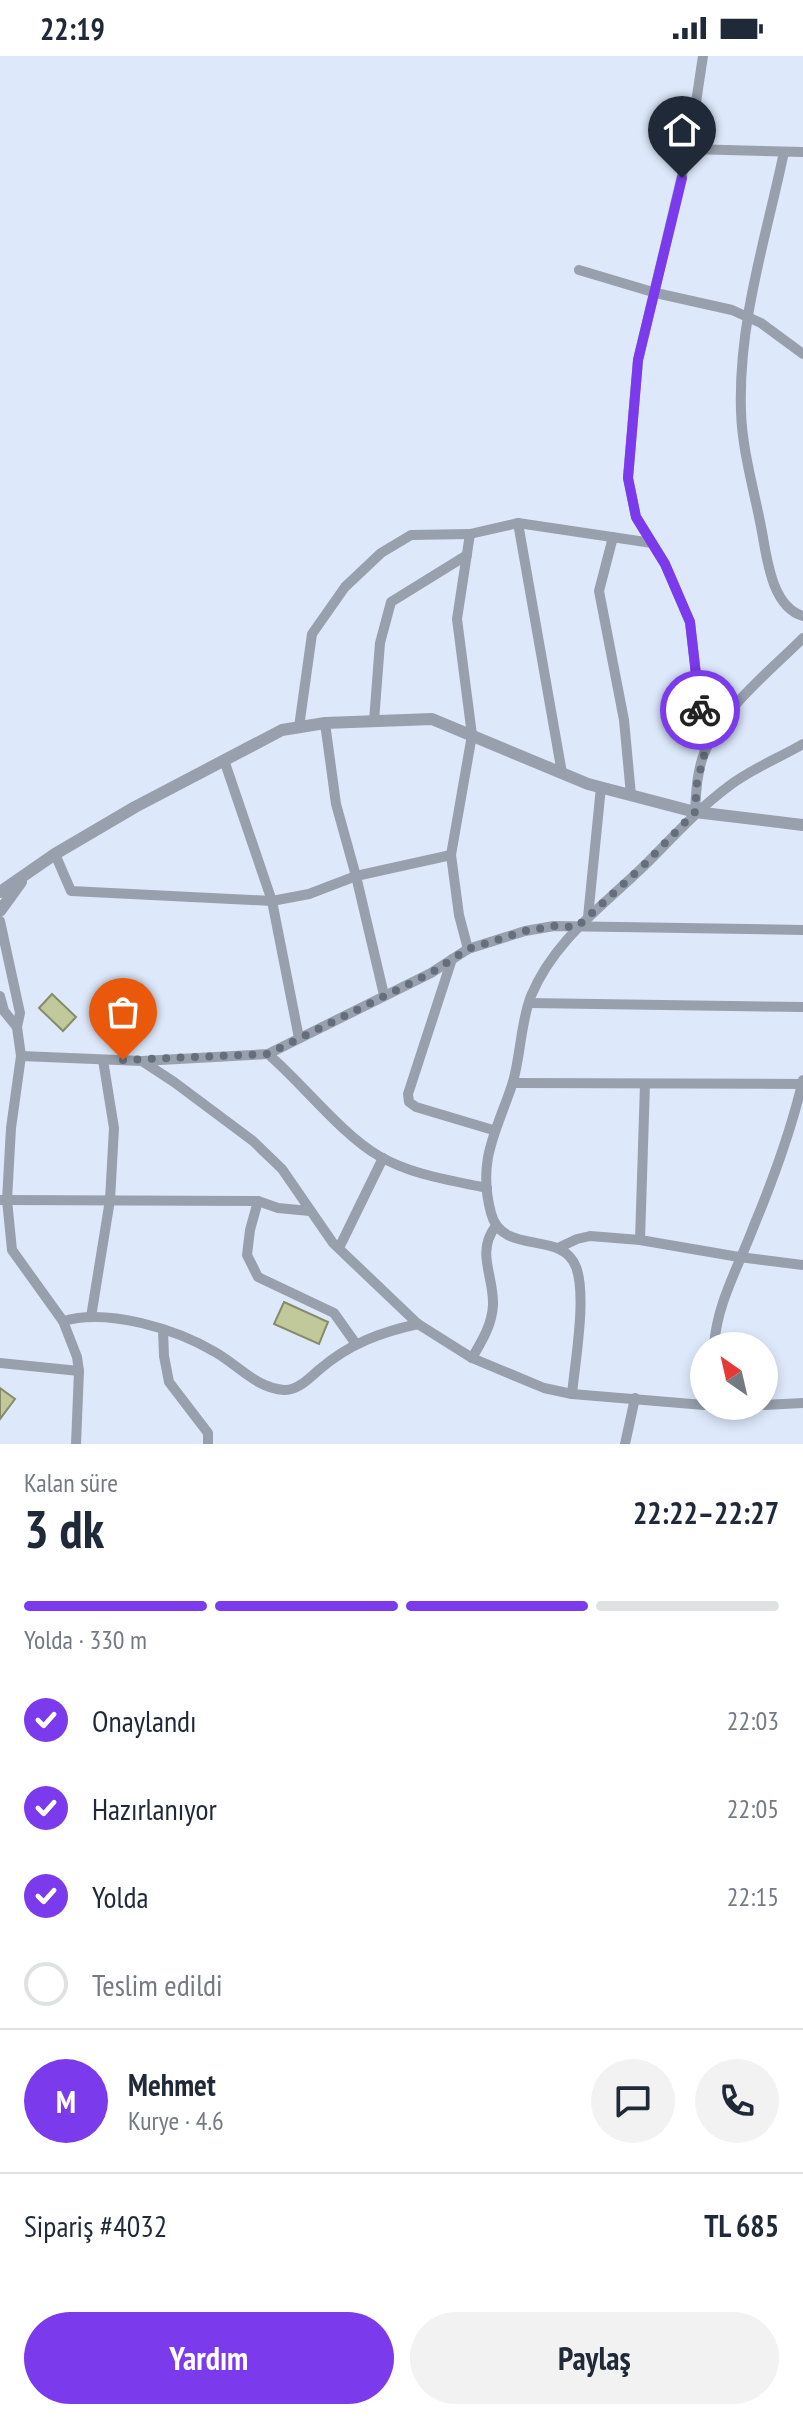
<!DOCTYPE html>
<html lang="tr">
<meta charset="utf-8">
<style>
body{margin:0;font-family:"PT Sans Narrow",sans-serif;background:#f2f2f3;color:#1f2937;height:100vh;display:flex;flex-direction:column;font-size:30px;white-space:nowrap}
*{box-sizing:border-box;margin:0}
p{font-size:26px;color:#747a83}
.icon{flex:none;width:44px;height:44px;fill:none;stroke:currentColor;stroke-width:2;stroke-linecap:round;stroke-linejoin:round}
.map{position:relative;height:1388px;overflow:hidden}
.side{display:flex;flex-direction:column;background:#fff;flex:1}
.side>*{flex:none}
.needle{width:52px;rotate:326deg}
.controls{position:absolute;left:690px;top:1276px;display:grid;gap:16px}
.controls a{display:grid;place-items:center;width:88px;height:88px;border-radius:50%;background:#fff;box-shadow:0 4px 12px #0003;font-size:40px}
.pin{position:absolute;display:grid;place-items:center;width:68px;height:68px;color:#fff;margin:-82px -34px;border-radius:50% 50% 50% 0;rotate:-45deg;box-shadow:0 0 8px #0007}
.pin .icon{rotate:45deg}
.courier{position:absolute;display:grid;place-items:center;width:80px;height:80px;margin:-40px;border:6px solid #7c3aed;border-radius:50%;background:#fff;color:#222;box-shadow:0 2px 10px #0007}
.overview em{font-style:normal;font-weight:700}
.overview div{display:flex;flex-direction:column-reverse}
.overview{display:flex;align-items:center;justify-content:space-between;height:136px;padding:0 24px}
h1{font-size:52px;font-weight:700;line-height:60px}
.bar{display:grid;grid-template-columns:repeat(4,1fr);gap:12px 8px;align-content:center;height:96px;padding:0 24px}
.bar i{height:10px;border-radius:6px;background:#e0e1e3}
.bar .current{background:#7c3aed}
.bar p{grid-column:span 4}
.line{display:flex;align-items:center;gap:20px;padding:0 24px;border-top:2px solid #e0e1e3}
.line div{flex:1}
.round{display:grid;place-items:center;flex:none;width:84px;height:84px;border-radius:42px;background:#f2f2f3}
ol{padding:0 24px;list-style:none}
li{display:flex;align-items:center;gap:24px;height:88px}
li p{margin-inline-start:auto}
li .icon{padding:8px;border-radius:50%;background:#7c3aed;color:#fff;stroke-width:4}
li:last-child{color:#747a83}
li i{width:44px;height:44px;border:4px solid #e0e1e3;border-radius:50%}
.button{display:flex;gap:16px;margin-top:auto;padding:16px 24px}
.button a{flex:1;height:92px;border-radius:48px;background:#7c3aed;color:#fff;font-size:32px;font-weight:700;line-height:92px;text-align:center}
.button a+a{background:#f2f2f3;color:#1f2937}
.status{display:flex;justify-content:space-between;align-items:center;height:56px;padding:0 40px;background:#fff;direction:ltr}
.status svg{height:22px;fill:currentColor}
.map>svg:first-child{display:block}
.building{fill:#c1c899;stroke:#868b6a;stroke-width:2}
.lines{fill:none;stroke-linecap:round;stroke-linejoin:round}
.minor{stroke:#98a0ad;stroke-width:10}
.tertiary{stroke:#98a0ad;stroke-width:12}
.done{stroke:#656e7c;stroke-width:8;stroke-dasharray:0 14.4}
.route{stroke:#7c3aed;stroke-width:10}
</style>
<div class="status"><b>22:19</b><svg viewBox="0 0 49 12"><path d="M0 12V9h3v3zM5 12V6h3v6zM10 12V3h3v9zM15 12V0h3v12zM26 1h20v11H26zM47 4h2v5h-2z"/></svg></div>
<div class="map">
<svg width="803" height="1388" viewBox="0 0 803 1388">
<rect width="100%" height="100%" fill="#dde9fb"/>
<!-- building -->
<g class="building">
<path d="M52 938 76 961 63 975 39 952Z"/>
<path d="M284 1246 328 1266 319 1288 274 1268Z"/>
<path d="M0 1332 15 1343 0 1363Z"/>
</g>
<g class="lines">
<!-- minor -->
<g class="minor">
<path d="M703 0 690 86 638 304 628 422 636 461 665 508 690 566 705 696"/>
<path d="M689 93 803 96"/>
<path d="M784 96C766 182 738 266 741 355 742 395 755 437 762 476 767 503 772 551 803 560"/>
<path d="M579 214 656 237 732 254 761 267 803 298"/>
<path d="M518 467 562 717"/>
<path d="M613 481 599 535 624 664 631 739"/>
<path d="M374 665 380 587 391 546 467 499"/>
<path d="M325 667 336 748 356 820 384 939"/>
<path d="M299 671 312 578 345 531 381 497 411 479 470 478 518 467 652 487"/>
<path d="M224 704 272 845 299 982"/>
<path d="M695 756C696 736 697 714 705 695 725 650 769 616 803 582"/>
<path d="M55 798 71 835 272 845 309 838 356 820 451 799"/>
<path d="M588 861 601 731"/>
<path d="M0 865 20 957 17 971 21 1000 11 1072 7 1144 12 1194 63 1265 77 1301 79 1315 76 1388"/>
<path d="M468 893 459 859 451 799 472 679 457 563 470 478"/>
<path d="M452 903 408 1038 409 1046 416 1051 493 1074"/>
<path d="M0 940 4 955 17 971"/>
<path d="M529 947 803 951"/>
<path d="M268 998C302 1027 342 1079 379 1100 412 1119 449 1124 487 1132"/>
<path d="M21 1000 142 1005 174 1026 253 1085 282 1113 333 1187 418 1268 472 1302 544 1332 572 1338 704 1349"/>
<path d="M142 1005 268 998 431 917 468 893 525 875 554 870 803 874"/>
<path d="M513 1027 803 1028"/>
<path d="M1 1144 258 1145 278 1152 310 1155"/>
<path d="M258 1145 250 1174 247 1199 258 1221 334 1257 356 1288"/>
<path d="M640 1184 645 1028"/>
<path d="M339 1192 383 1102"/>
<path d="M558 1192 577 1183 590 1180 640 1184 739 1201 803 1209"/>
<path d="M91 1261 110 1144 114 1072 103 1004"/>
<path d="M63 1265C108 1252 176 1273 215 1296 238 1309 256 1332 284 1334 298 1335 310 1321 320 1313 349 1288 381 1276 418 1268"/>
<path d="M163 1274 164 1300 169 1326 208 1377V1388"/>
<path d="M714 1290C717 1247 738 1212 753 1172 773 1124 791 1075 803 1024"/>
<path d="M472 1302C482 1285 492 1269 493 1249 494 1220 476 1197 495 1171"/>
<path d="M0 1307 79 1315"/>
<path d="M572 1338C575 1306 587 1240 576 1211 562 1173 502 1201 491 1157 477 1104 496 1077 512 1029 521 1001 520 968 531 940 554 884 603 850 645 809 673 781 698 753 729 730 751 713 779 702 803 688"/>
<path d="M764 1349 803 1347"/>
<path d="M625 1388 635 1342"/>
</g>
<!-- tertiary -->
<g class="tertiary">
<path d="M0 836 55 798 135 751 282 674 325 667 432 663 588 728 695 756 803 769"/>
<path d="M0 855 21 826"/>
</g>
</g>
<g class="lines">
<!-- done -->
<path class="done" d="M123 1004 268 998 431 917 468 893 525 875 554 870 577 871 645 808 695 756 697 727 705 696 700 654"/>
<!-- route -->
<path class="route" d="M682 122 638 304 628 422 636 461 665 508 690 566 700 654"/>
</g>
</svg>
<div class="controls">
<a><svg class="needle" viewBox="-14 -14 28 28"><path d="M0-13l5 13h-10z" fill="#e53935"/><path d="M0 13l5-13h-10z" fill="#747a83"/></svg></a>
</div>
<div class="pin" style="left:123px;top:1004px;background:#ea580c"><svg class="icon" aria-label="bag" viewBox="0 0 24 24"><path d="M5 8h14l-1 12H6zM9 8a3 3 0 0 1 6 0"/></svg></div>
<div class="pin" style="left:682px;top:122px;background:#1f2937"><svg class="icon" aria-label="home" viewBox="0 0 24 24"><path d="M3 11l9-7 9 7M6 9v11h12V9"/></svg></div>
<div class="courier" style="left:700px;top:654px"><svg class="icon" aria-label="bike" viewBox="0 0 24 24"><circle cx="6" cy="16" r="4"/><circle cx="18" cy="16" r="4"/><path d="M6 16l4-8h5l3 8M10 8l3 8H6M13 5h3"/></svg></div>
</div>
<section class="side">
<div class="overview"><div><h1>3 dk</h1><p>Kalan süre</p></div><em>22:22–22:27</em></div>
<div class="bar"><i class="current"></i><i class="current"></i><i class="current"></i><i></i><p>Yolda · 330 m</p></div>
<ol>
<li><svg class="icon" aria-label="check" viewBox="0 0 24 24"><path d="M5 12l5 5 9-10"/></svg>Onaylandı<p>22:03</p></li>
<li><svg class="icon" aria-label="check" viewBox="0 0 24 24"><path d="M5 12l5 5 9-10"/></svg>Hazırlanıyor<p>22:05</p></li>
<li><svg class="icon" aria-label="check" viewBox="0 0 24 24"><path d="M5 12l5 5 9-10"/></svg>Yolda<p>22:15</p></li>
<li><i></i>Teslim edildi</li>
</ol>
<div class="line" style="height:144px"><b class="round" style="background:#7c3aed;color:#fff">M</b><div><b>Mehmet</b><p>Kurye · 4.6</p></div><a class="round"><svg class="icon" aria-label="chat" viewBox="0 0 24 24"><path d="M4 5h16v11H9l-5 4z"/></svg></a><a class="round"><svg class="icon" aria-label="phone" viewBox="0 0 24 24"><path d="M5 4h4l2 5-3 2q2 4 5 5l2-3 5 2v4C11 20 4 13 5 4z"/></svg></a></div>
<div class="line" style="height:104px"><div>Sipariş #4032</div><b>TL 685</b></div>
<div class="button"><a>Yardım</a><a>Paylaş</a></div>
</section>
